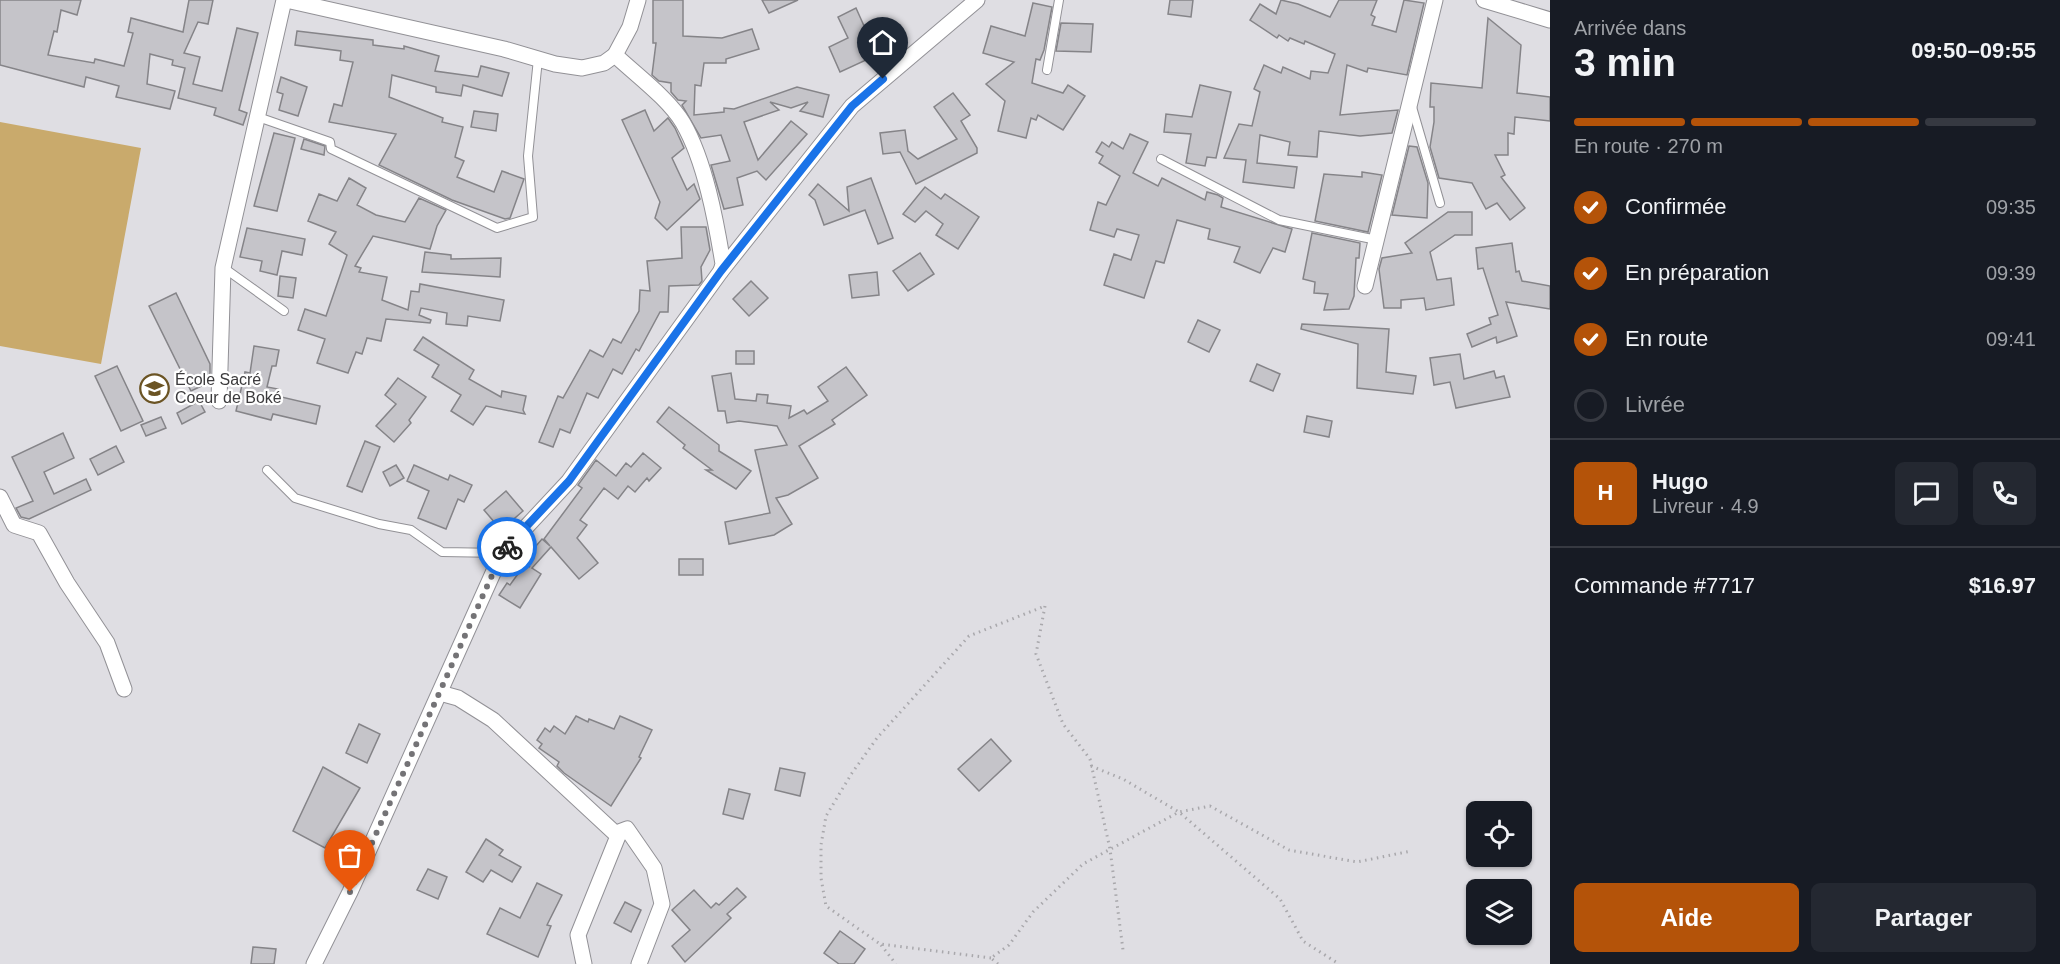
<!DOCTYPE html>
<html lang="fr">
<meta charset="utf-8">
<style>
body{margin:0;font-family:Helvetica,sans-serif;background:#242831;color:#f1f3f6;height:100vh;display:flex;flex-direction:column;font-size:22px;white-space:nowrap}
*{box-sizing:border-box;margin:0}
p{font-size:20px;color:#9ea1a6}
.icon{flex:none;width:33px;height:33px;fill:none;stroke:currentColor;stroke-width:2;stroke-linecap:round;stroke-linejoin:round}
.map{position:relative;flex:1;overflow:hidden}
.side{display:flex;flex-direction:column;background:#171b24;width:510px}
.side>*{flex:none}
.fabs{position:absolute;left:1466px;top:801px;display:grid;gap:12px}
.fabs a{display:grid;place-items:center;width:66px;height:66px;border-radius:9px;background:#171b24;box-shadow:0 2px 4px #0004;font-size:30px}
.pin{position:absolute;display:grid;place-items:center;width:51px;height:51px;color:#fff;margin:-62px -26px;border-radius:50% 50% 50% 0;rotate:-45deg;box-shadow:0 0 6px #0007}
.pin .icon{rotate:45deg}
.courier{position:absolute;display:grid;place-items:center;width:60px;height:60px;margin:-30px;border:4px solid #1a73e8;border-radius:50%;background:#fff;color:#222;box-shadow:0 2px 8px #0007}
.overview em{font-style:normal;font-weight:600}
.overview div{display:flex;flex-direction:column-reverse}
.overview{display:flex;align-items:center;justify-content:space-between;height:102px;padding:0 24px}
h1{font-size:39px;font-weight:600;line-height:45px}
.bar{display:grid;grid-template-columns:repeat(4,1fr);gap:9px 6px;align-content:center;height:72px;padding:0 24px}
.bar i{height:8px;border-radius:4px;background:#363941}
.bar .on{background:#b45309}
.bar p{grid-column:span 4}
.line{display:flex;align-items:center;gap:15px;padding:0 24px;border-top:2px solid #363941}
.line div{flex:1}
.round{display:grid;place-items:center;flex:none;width:63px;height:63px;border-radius:9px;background:#242831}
ol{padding:0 24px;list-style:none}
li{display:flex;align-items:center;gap:18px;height:66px}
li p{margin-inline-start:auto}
li .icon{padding:6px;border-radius:50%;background:#b45309;color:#fff;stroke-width:4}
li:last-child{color:#9ea1a6}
li i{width:33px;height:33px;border:3px solid #363941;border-radius:50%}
.cta{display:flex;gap:12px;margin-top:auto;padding:12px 24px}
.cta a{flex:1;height:69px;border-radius:9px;background:#b45309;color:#fff;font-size:24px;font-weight:600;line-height:69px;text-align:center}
.cta a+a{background:#242831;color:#f1f3f6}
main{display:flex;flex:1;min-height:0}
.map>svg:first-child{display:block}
.green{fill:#c9aa6c}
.building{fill:#c5c4c9;stroke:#858488;stroke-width:1.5}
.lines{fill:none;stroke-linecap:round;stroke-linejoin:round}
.lane-casing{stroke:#929196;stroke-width:10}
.street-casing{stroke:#929196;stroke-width:17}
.path{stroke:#a9a8ac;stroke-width:3;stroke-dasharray:1.5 4.5;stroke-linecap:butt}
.lane{stroke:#fff;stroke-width:8}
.street{stroke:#fff;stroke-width:15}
.done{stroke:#747376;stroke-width:6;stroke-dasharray:0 10.8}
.route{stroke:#1a73e8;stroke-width:8}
.labels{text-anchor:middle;stroke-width:4.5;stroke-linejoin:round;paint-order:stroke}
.poi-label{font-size:16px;fill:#3b3a3c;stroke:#fff;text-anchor:start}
</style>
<main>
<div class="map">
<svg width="1550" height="964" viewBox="0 0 1550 964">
<rect width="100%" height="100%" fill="#dfdee3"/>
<!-- green -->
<path class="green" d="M0 122 141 148 101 364 0 346Z"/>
<!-- building -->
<g class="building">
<path d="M0 0H81L77 15 61 10 57 32 54 31 48 55 94 63 95 59 124 66 133 33 128 32 131 18 183 32 189 0H213L208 24 198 22 184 53 200 57 193 84 222 91 237 28 258 33 239 110 247 113 243 125 214 115 216 108 178 98 185 68 172 65 173 60 150 54 147 84 175 91 170 109 116 97 119 86 86 77 84 87 0 65Z"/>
<path d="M653 0H683V36L722 38 752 29 759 49 726 59V63H704L701 86 695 85 694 115 724 112V108L734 109 797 87 829 95 823 117 800 111 808 102 791 108 770 102 779 110 744 122 758 160 791 121 807 134 766 180 757 171 737 178 743 205 724 209 711 165 730 161 721 135 701 138 682 105 686 101 678 100 671 92V83L659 81 652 75 656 43H653Z"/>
<path d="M762 0H798L769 13Z"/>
<path d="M1170 0H1193L1191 17 1168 14Z"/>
<path d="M1281 0 1298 4 1330 17 1339 0H1377L1371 15 1375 17 1372 25 1396 32 1404 0 1424 3 1407 75 1368 68 1367 72 1347 65 1340 115 1398 110 1392 133 1360 136 1319 131 1317 157 1288 155 1290 142 1260 135 1257 163 1297 167 1294 188 1243 182 1246 160 1224 158 1239 124 1252 126 1260 92 1254 89 1264 65 1281 73 1283 67 1310 79 1311 71 1328 73 1335 54 1305 41 1304 44 1290 38 1288 41 1279 35 1277 38 1250 20 1260 4 1276 14Z"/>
<path d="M1033 3 1052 7 1044 50 1040 60 1036 59 1032 83 1063 93 1068 85 1085 96 1063 130 1038 115 1036 120 1031 118 1026 138 998 131 1005 101 986 84 1014 62 983 53 991 26 1025 36Z"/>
<path d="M856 8 877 55 840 72 829 47 848 38 838 17Z"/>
<path d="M1488 18 1521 45 1517 93 1550 97V121L1515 117 1514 134 1508 133V155H1495L1505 175 1501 177 1525 208 1510 220 1497 203 1486 209 1472 183 1439 178 1430 147 1434 122V107H1430L1431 83 1482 88Z"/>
<path d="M1061 23 1093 24 1091 52 1056 51Z"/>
<path d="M297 31 373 40V45L404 49V46L439 56 435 71 478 77 481 66 509 73 502 96 463 85 461 96 436 92V87L392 75 389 97 443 118 442 122 463 127 455 157 464 161 457 177 494 192 502 171 524 179 510 218 505 219 452 200 379 165 396 134 329 122 334 104 342 106 353 62 340 60 341 51 295 45Z"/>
<path d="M281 77 307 87 298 116 279 110 283 94 277 92Z"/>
<path d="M1200 85 1231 92 1216 158 1207 157 1205 166 1186 163 1191 134 1164 132 1166 114 1192 117Z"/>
<path d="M953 93 970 115 961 121 977 148V153L916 184 900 152 883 154 880 133 905 130 908 151 918 159 957 139 934 107Z"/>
<path d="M645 110 654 131 668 118 675 128 684 148 672 158 687 190 694 184 700 199 667 230 655 218 660 202 622 120Z"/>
<path d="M474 111 498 114 496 131 471 127Z"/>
<path d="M274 133 295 138 277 211 254 206Z"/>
<path d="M1130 134 1148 142 1133 173 1158 186 1162 178 1205 200 1207 192 1218 195 1223 198 1221 207 1292 229 1285 252 1273 248 1260 273 1234 262 1240 247 1208 239 1210 229 1177 220 1164 263 1156 261 1144 298 1104 285 1114 254 1131 260 1139 235 1117 229 1114 237 1090 230 1098 202 1106 205 1120 176 1099 163 1103 156 1096 152 1102 142 1109 147 1112 142 1123 149Z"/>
<path d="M304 139 325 146 324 155 301 149Z"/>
<path d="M1409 146 1417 147 1428 183 1427 218 1392 215Z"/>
<path d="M1362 172 1382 175 1368 232 1315 221 1324 174 1362 177Z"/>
<path d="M349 178 366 188 357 205 376 215 405 222 419 198 446 210 437 226 430 249 373 236 355 266 361 268 359 272 387 277 382 300 408 310 411 291 419 292 420 284 504 300 500 321 468 316 467 326 446 324 447 313 421 308 419 315 431 320 430 323 386 319 381 341 367 338 362 354 356 352 348 373 317 363 325 339 298 330 305 309 326 316 347 255 329 244 336 232 308 221 319 194 337 201Z"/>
<path d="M871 178 893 238 878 244 865 210 824 225 815 200 809 195 818 184 849 211 847 187Z"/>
<path d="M925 187 941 199 945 194 979 217 958 249 936 235 943 224 926 211 915 222 903 214Z"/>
<path d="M1448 212H1472V235H1455L1430 252 1437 280 1451 278 1454 305 1426 310 1424 298 1401 300V308H1384L1379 269 1382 258 1412 253 1405 243Z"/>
<path d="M681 227H706L710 250 701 267 702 281 699 285 669 286 668 312H660L639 351 636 349 622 374 613 369 598 398 587 393 570 433 560 429 553 447 539 442 558 396 563 398 590 350 603 357 613 339 621 343 639 311 640 290 650 291 647 261 682 258Z"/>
<path d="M247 228 305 239 302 255 282 251 277 275 260 271 262 261 240 257Z"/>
<path d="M1312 233 1360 243 1359 258H1356L1354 296 1349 309 1324 310 1328 294 1314 293 1315 282 1303 279Z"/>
<path d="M1512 243 1516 272 1519 271 1522 281 1550 286V309L1506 302 1517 336 1497 343 1496 337 1472 347 1467 334 1491 324 1489 318 1498 315 1483 268 1478 269 1476 248Z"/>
<path d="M425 252 451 255V259L501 258 500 277 422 272Z"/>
<path d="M920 253 934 274 908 291 893 271Z"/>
<path d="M877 272 879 295 852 298 849 275Z"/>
<path d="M280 276 296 278 293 298 278 296Z"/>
<path d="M751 281 768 298 749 316 733 299Z"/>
<path d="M176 293 210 364V382L191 391 149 306Z"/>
<path d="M1198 320 1220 330 1209 352 1188 342Z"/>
<path d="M1302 324 1389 329 1386 372 1416 376 1413 394 1357 388 1358 344 1301 329Z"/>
<path d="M423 337 474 370 469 379 501 397 502 391 526 396 523 410 525 414 486 406 473 425 451 411 461 395 432 377 439 365 414 350Z"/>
<path d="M254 346 279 350 276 366H272L267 387 278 389 277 396 320 406 316 424 273 414 271 420 236 411 245 372 250 373Z"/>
<rect x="736" y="351" width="18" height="13"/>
<path d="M1460 354 1464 379 1494 371 1496 378 1504 376 1510 397 1456 408 1450 382 1434 385 1430 358Z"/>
<path d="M1257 364 1280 374 1273 391 1250 381Z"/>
<path d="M117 366 143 421 121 431 95 376Z"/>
<path d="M846 367 867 395 832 420 835 424 799 446 818 478 788 495 776 498 792 524 774 535 729 544 725 522 770 513 755 450 787 445 777 426 739 421 727 423 725 411H718L712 376 731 373 735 399 756 401 757 394 768 395 767 403 791 406 789 418 804 410 807 414 828 401 818 387Z"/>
<path d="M398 378 426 397 409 420 411 423 394 442 376 426 396 404 385 395Z"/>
<path d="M199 401 205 412 182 424 177 413Z"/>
<path d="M669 407 719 445V451L751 471 736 489 706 470H712L683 448 685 445 657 422Z"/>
<path d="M1307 416 1332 421 1329 437 1304 432Z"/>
<path d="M161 417 166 428 146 436 141 425Z"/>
<path d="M63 433 74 458 44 472 54 494 86 479 91 490 29 519 21 517 16 508 33 501 12 457Z"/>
<path d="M365 441 380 447 362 492 347 486Z"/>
<path d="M116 446 124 462 98 475 90 459Z"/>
<path d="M643 453 661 468 649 481 647 478 635 492 628 486 618 499 604 488 580 520 587 525 577 538 598 563 579 579 551 547 532 568 541 574 520 608 499 595 507 583 510 585 525 564 530 567 523 561 542 539 550 546 544 539 582 488 578 485 596 460 616 476 626 463 631 467Z"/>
<path d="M396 465 404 478 390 486 383 472Z"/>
<path d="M414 465 448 480 450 475 472 485 464 502 458 499 446 529 418 518 429 491 407 481Z"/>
<path d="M506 491 523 511 501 530 484 510Z"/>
<rect x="679" y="559" width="24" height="16"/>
<path d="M576 716 588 722 589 719 614 729 620 716 652 730 639 757 641 758 611 806 564 773 557 766 559 762 539 748 542 744 537 740 545 728 550 732 554 726 565 734Z"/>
<path d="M359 724 380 734 367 763 346 753Z"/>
<path d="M991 739 1011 761 979 791 958 769Z"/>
<path d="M323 767 360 788 325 848 293 831Z"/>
<path d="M780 768 805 773 800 796 775 790Z"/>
<path d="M729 789 750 794 743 819 723 814Z"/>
<path d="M486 839 503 850 499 855 521 867 512 882 491 870 483 882 466 872Z"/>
<path d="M428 869 447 877 438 899 417 890Z"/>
<path d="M537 883 562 895 547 925 551 926 538 957 487 934 500 908 520 918Z"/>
<path d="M737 888 746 897 727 914 731 918 685 962 672 946 690 930 672 910 694 890 711 908 716 903 719 905Z"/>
<path d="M625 902 641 910 631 932 614 923Z"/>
<path d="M840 931 865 949 854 964H839L824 953Z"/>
<path d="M253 947 276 949 274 964H251Z"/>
</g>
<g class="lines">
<defs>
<g id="lane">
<path d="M1047 70 1059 0"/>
<path d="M1412 107 1440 203"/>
<path d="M258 117 330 142 331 149 497 228 533 217 528 156 538 59"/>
<path d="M1161 159 1279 220 1377 240"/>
<path d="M224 268 284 311"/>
<path d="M267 470 295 498 379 524 411 530 442 552 502 553"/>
</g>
<g id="street">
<path d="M286 0 504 49 555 64 582 68 604 63 615 55C635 74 669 99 683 123 705 161 716 221 723 264L721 271"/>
<path d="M1484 0 1550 20"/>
<path d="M615 55 630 27 638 0"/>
<path d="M1365 286 1435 0"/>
<path d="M219 401 223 268 284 0"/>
<path d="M0 497 14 525 39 533 67 583 107 643 124 689"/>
<path d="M440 693 458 698 493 720 618 836 578 935 584 964"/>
<path d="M618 836 619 832 627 829 654 868 662 904 639 964"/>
<path d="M314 964 350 892 502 553 569 481 721 271 852 106 977 0"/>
</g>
</defs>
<!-- lane casing -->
<use href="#lane" class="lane-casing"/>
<!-- street casing -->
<use href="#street" class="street-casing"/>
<!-- path -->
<g class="path">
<path d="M1045 606 1036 654 1063 724 1090 759 1110 849 1123 950"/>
<path d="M1091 766 1123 779 1179 812 1280 899 1303 941 1339 964"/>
<path d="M881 945 896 964"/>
<path d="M991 958 880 944 826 906 821 878V845L826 816 852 773 877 738 969 636 1045 606"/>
<path d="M998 964 991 958 1009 945 1033 912 1083 864 1179 812 1210 806 1289 850 1357 862 1411 851"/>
</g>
<!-- lane -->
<use href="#lane" class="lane"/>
<!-- street -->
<use href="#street" class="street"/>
</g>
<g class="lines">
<!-- done -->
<path class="done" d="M350 892 502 553 507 547"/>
<!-- route -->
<path class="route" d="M507 547 569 481 721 271 852 106 883 79"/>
</g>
<!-- icons -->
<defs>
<symbol id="school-ring" viewBox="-11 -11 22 22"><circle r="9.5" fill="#fff" stroke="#6b5424" stroke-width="1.5"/><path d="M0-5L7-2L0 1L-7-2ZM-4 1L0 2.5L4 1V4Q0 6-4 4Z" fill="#6b5424"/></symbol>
</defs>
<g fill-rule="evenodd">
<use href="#school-ring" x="138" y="372" width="33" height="33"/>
</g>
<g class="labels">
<!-- poi labels -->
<g class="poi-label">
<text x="175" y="385">École Sacré<tspan x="175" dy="18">Coeur de Boké</tspan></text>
</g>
</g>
</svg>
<div class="fabs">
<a><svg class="icon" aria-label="locate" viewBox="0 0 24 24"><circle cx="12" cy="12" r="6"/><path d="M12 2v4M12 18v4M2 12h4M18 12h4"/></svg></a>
<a><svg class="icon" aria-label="layers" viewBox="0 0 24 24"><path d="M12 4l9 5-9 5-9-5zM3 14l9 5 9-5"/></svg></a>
</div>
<div class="pin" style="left:350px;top:892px;background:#ea580c"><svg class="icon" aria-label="bag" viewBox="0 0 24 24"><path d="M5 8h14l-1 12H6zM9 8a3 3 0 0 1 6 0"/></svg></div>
<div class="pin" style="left:883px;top:79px;background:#1f2937"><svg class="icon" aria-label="home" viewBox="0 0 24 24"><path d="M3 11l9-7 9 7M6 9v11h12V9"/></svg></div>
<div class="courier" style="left:507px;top:547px"><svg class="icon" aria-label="bike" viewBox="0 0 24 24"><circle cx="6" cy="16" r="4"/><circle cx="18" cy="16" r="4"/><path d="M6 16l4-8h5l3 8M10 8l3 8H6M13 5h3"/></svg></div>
</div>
<section class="side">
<div class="overview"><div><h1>3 min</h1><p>Arrivée dans</p></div><em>09:50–09:55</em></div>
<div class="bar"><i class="on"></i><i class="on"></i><i class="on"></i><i></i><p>En route · 270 m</p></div>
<ol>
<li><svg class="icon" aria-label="check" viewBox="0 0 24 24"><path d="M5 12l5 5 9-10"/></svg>Confirmée<p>09:35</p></li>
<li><svg class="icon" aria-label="check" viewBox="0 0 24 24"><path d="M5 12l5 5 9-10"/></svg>En préparation<p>09:39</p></li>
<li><svg class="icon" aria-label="check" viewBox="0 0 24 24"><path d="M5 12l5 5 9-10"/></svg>En route<p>09:41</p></li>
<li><i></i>Livrée</li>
</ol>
<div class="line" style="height:108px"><b class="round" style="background:#b45309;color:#fff">H</b><div><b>Hugo</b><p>Livreur · 4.9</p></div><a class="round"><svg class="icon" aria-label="chat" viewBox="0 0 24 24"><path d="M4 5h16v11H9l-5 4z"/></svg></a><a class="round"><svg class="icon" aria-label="phone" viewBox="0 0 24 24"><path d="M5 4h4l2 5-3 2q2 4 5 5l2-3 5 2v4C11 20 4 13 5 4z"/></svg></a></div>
<div class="line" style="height:78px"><div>Commande #7717</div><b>$16.97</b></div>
<div class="cta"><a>Aide</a><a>Partager</a></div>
</section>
</main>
